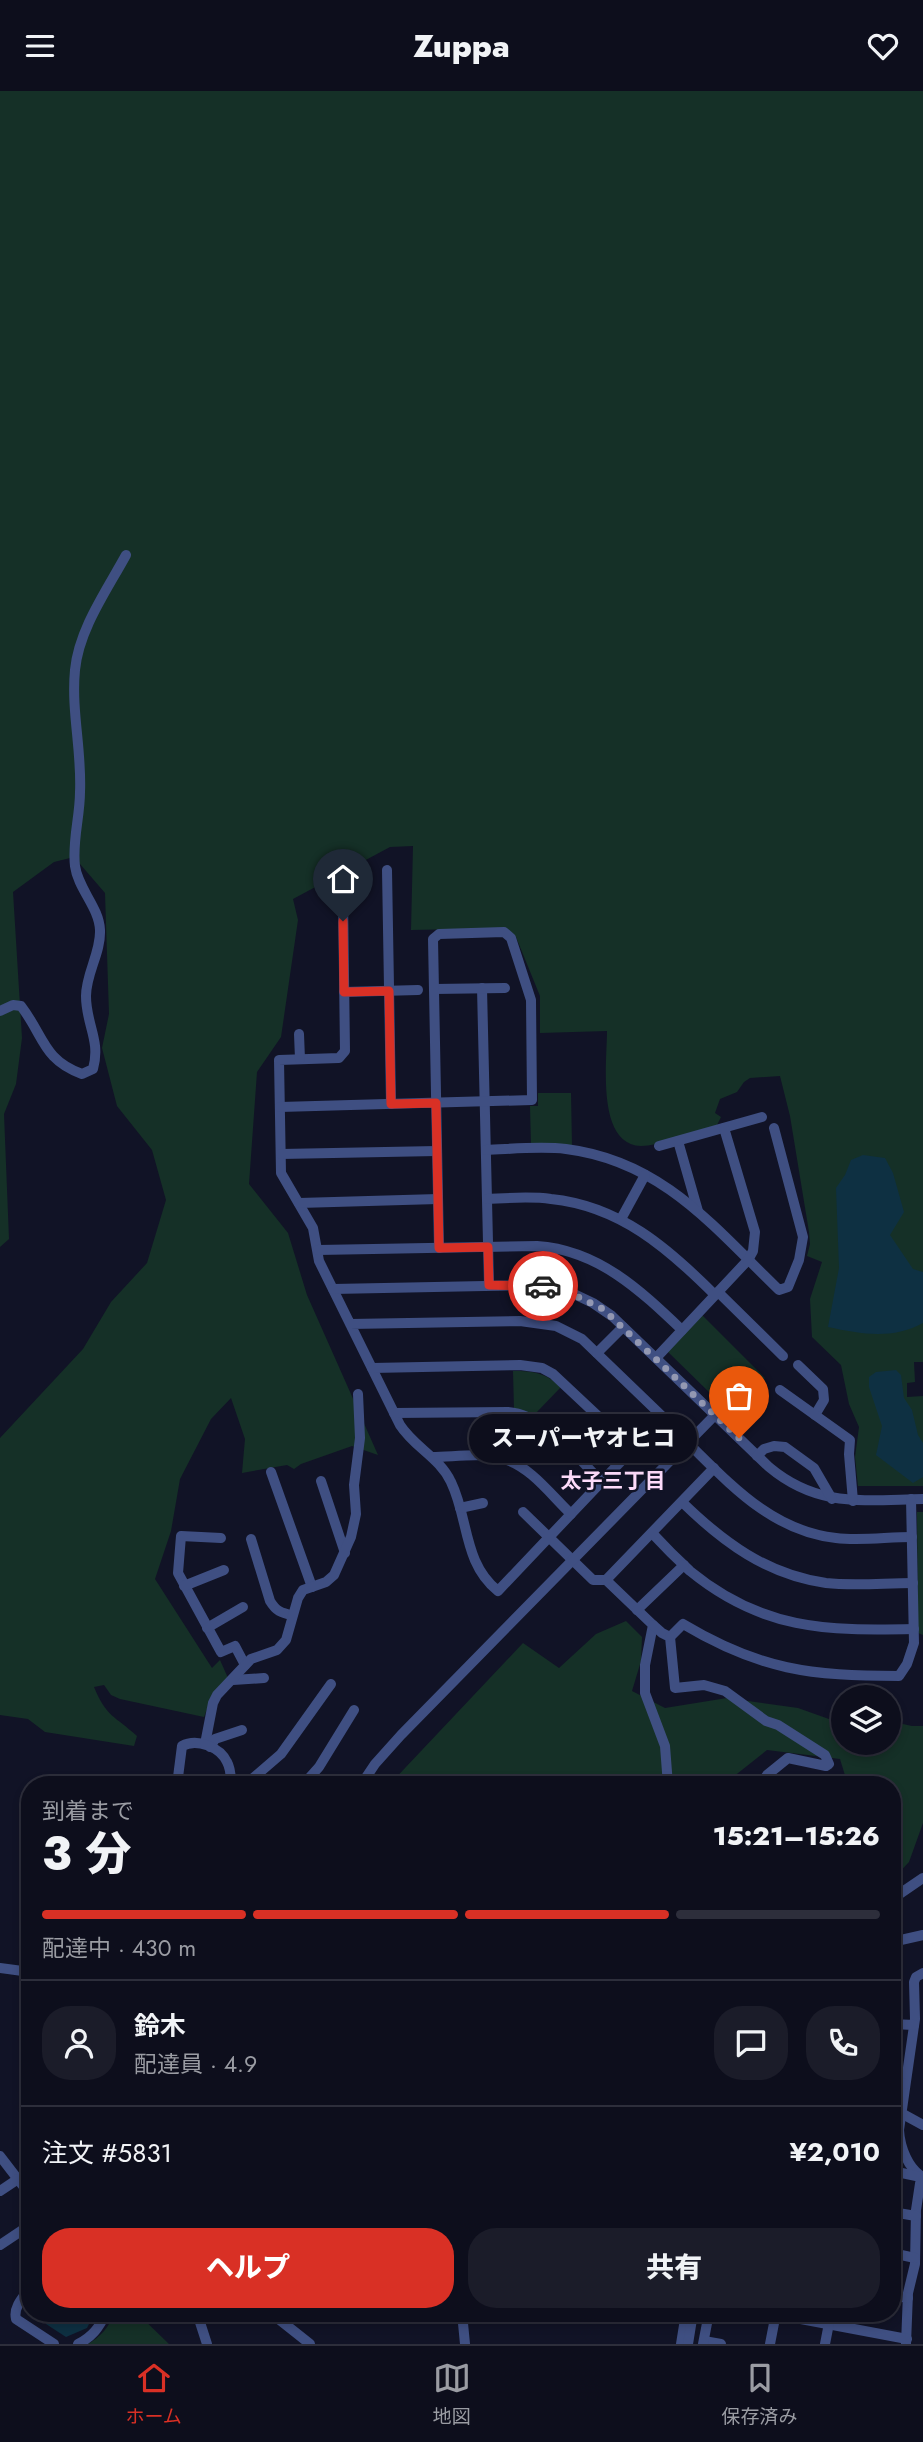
<!DOCTYPE html>
<html lang="ja">
<meta charset="utf-8">
<style>
body{margin:0;font-family:Jost,"Noto Sans JP",sans-serif;background:#1b1c29;color:#f1f3f6;height:100vh;display:flex;flex-direction:column;font-size:26px;white-space:nowrap}
*{box-sizing:border-box;margin:0}
p{font-size:23px;color:#9a9ca3}
.icon{flex:none;width:38px;height:38px;fill:none;stroke:currentColor;stroke-width:2;stroke-linecap:round;stroke-linejoin:round}
.map{position:relative;flex:1;overflow:hidden}
.panel{position:absolute;left:21px;top:1685px;width:880px;height:546px;display:flex;flex-direction:column;background:#0d0e1c;border-radius:28px;box-shadow:0 4px 10px #0003,0 0 0 2px #2d2e3b}
.panel>*{flex:none}
.fabs{position:absolute;left:831px;top:1594px;display:grid;gap:14px}
.fabs a{display:grid;place-items:center;width:70px;height:70px;border-radius:50%;background:#0d0e1c;box-shadow:0 4px 10px #0003,0 0 0 2px #2d2e3b;font-size:35px}
.pin{position:absolute;display:grid;place-items:center;width:60px;height:60px;color:#fff;margin:-72px -30px;border-radius:50% 50% 50% 0;rotate:-45deg;box-shadow:0 0 7px #0007}
.pin .icon{rotate:45deg}
.courier{position:absolute;display:grid;place-items:center;width:70px;height:70px;margin:-35px;border:5px solid #d93025;border-radius:50%;background:#fff;color:#222;box-shadow:0 2px 9px #0007}
.bubble{position:absolute;height:49px;border-radius:24px;background:#0d0e1c;box-shadow:0 4px 10px #0003,0 0 0 2px #2d2e3b;font-size:23px;font-weight:800;line-height:49px;text-align:center}
.overview em{font-style:normal;font-weight:800}
.overview div{display:flex;flex-direction:column-reverse}
.overview{display:flex;align-items:center;justify-content:space-between;height:119px;padding:0 21px}
h1{font-size:46px;font-weight:800;line-height:52px}
.bar{display:grid;grid-template-columns:repeat(4,1fr);gap:10px 7px;align-content:center;height:84px;padding:0 21px}
.bar i{height:9px;border-radius:5px;background:#2d2e3b}
.bar .on{background:#d93025}
.bar p{grid-column:span 4}
.line{display:flex;align-items:center;gap:18px;padding:0 21px;border-top:2px solid #2d2e3b}
.line div{flex:1}
.round{display:grid;place-items:center;flex:none;width:74px;height:74px;border-radius:28px;background:#1b1c29}
.cta{display:flex;gap:14px;margin-top:auto;padding:14px 21px}
.cta a{flex:1;height:80px;border-radius:28px;background:#d93025;color:#fff;font-size:28px;font-weight:800;line-height:80px;text-align:center}
.cta a+a{background:#1b1c29;color:#f1f3f6}
header{display:flex;justify-content:space-between;align-items:center;height:91px;padding:0 21px;background:#0d0e1c;font-size:32px;font-weight:800}
.tabs{display:flex;justify-content:space-around;align-items:center;height:98px;border-top:2px solid #2d2e3b;background:#0d0e1c;font-size:19px;color:#9a9ca3}
.tabs a{display:grid;justify-items:center;gap:4px}
.tabs .on{color:#d93025}
.map>svg:first-child{display:block}
.green{fill:#153027}
.water{fill:#0e3042}
.lines{fill:none;stroke-linecap:round;stroke-linejoin:round}
.minor{stroke:#3f4f82;stroke-width:10}
.done{stroke:#9398b2;stroke-width:7;stroke-dasharray:0 12.6}
.route{stroke:#d93025;stroke-width:9}
.labels{text-anchor:middle;stroke-width:5;stroke-linejoin:round;paint-order:stroke}
.neighbourhood-label{font-size:21px;font-weight:bold;fill:#fddbfa;stroke:#111326}
</style>
<header><svg class="icon" aria-label="menu" viewBox="0 0 24 24"><path d="M4 6h16M4 12h16M4 18h16"/></svg>Zuppa<svg class="icon" aria-label="heart" viewBox="0 0 24 24"><path d="M12 20l-8-8c-3-5 5-10 8-4 3-6 11-1 8 4z"/></svg></header>
<div class="map">
<svg width="923" height="2253" viewBox="0 0 923 2253">
<rect width="100%" height="100%" fill="#111326"/>
<!-- green -->
<g class="green">
<path d="M0 0H923V1271H914L915 1291 907 1292V1306L923 1305V1395H858L855 1366 859 1336 849 1313 841 1274 812 1246 810 1208 822 1171 807 1165 810 1153 809 1141 790 1025 780 985 750 987 744 991 737 1001 720 1008 715 1022 721 1026 716 1036C698 1041 657 1055 641 1055 596 1053 607 971 607 940L540 942V905L516 846 505 837 411 839 413 755 390 756 293 808 298 829 281 946 257 981 249 1093 288 1142 307 1204 378 1364 352 1355 301 1373 294 1378 287 1374 242 1382 245 1348 231 1307 211 1328 180 1388 171 1440 155 1488 212 1577 220 1569 228 1587 213 1602 204 1626 120 1608 111 1604 104 1594 94 1596C107 1627 114 1624 137 1645L134 1655 45 1641 28 1628 0 1624V1347L83 1258 111 1211 147 1172 166 1109 152 1059 117 1015 102 957 109 923 105 802 74 766 54 771 13 801 22 947 16 993 4 1023 9 1148 0 1156Z"/>
<path d="M538 1002H571L572 1055 531 1054 530 1015H538Z"/>
<path d="M702 1224 765 1287 749 1304 731 1286 712 1304 666 1259Z"/>
<path d="M513 1280C534 1280 545 1282 561 1296L534 1324 514 1318Z"/>
<path d="M917 1421H923V1544L918 1542Z"/>
<path d="M626 1530 642 1546 641 1570 632 1600 665 1617 727 1607 798 1617 843 1633 844 1652H889V1630L912 1635H923V1732L909 1771 893 1788 892 1694H848L840 1668 767 1659 723 1694H389L523 1552 559 1577 596 1543Z"/>
<path d="M113 2223H138L169 2253H88C100 2246 110 2236 113 2223Z"/>
</g>
<!-- water -->
<g class="water">
<path d="M863 1064 885 1067 893 1082 904 1121 890 1144 913 1178 923 1181V1232C892 1249 861 1243 828 1236L839 1177 836 1097 845 1084 851 1069Z"/>
<path d="M896 1279 901 1284 904 1307 912 1319 918 1344 923 1352V1386L913 1392 876 1364 882 1335 869 1296V1286L876 1281Z"/>
<path d="M46 2223 47 2222 94 2223 87 2237 66 2246 46 2233Z"/>
</g>
<g class="lines">
<!-- minor -->
<g class="minor">
<path d="M387 779 391 1013"/>
<path d="M343 807 345 960 339 967 279 969 281 1082 313 1137 319 1170 400 1334C414 1356 440 1367 451 1391 469 1428 463 1472 498 1500L663 1326 582 1248 556 1235 520 1230 350 1233"/>
<path d="M482 897 489 1194"/>
<path d="M434 898 505 897"/>
<path d="M344 901 418 899"/>
<path d="M0 920 13 914 21 915C44 945 43 969 82 983L93 978C101 949 86 934 86 905 86 882 101 862 100 839 99 816 78 798 75 775 72 750 80 726 80 701 82 660 71 620 75 579 79 538 107 499 126 464"/>
<path d="M299 943 300 968"/>
<path d="M280 1016C364 1014 448 1012 532 1009L531 909 511 847 504 841 439 843 433 848 439 1157"/>
<path d="M678 1050 698 1120"/>
<path d="M659 1055 762 1026"/>
<path d="M486 1059C512 1058 540 1055 566 1058 662 1070 714 1136 779 1199L788 1196 799 1169 803 1146 774 1037"/>
<path d="M281 1063 437 1060"/>
<path d="M487 1108C508 1107 530 1105 551 1108 620 1115 668 1157 715 1204"/>
<path d="M299 1112 438 1108"/>
<path d="M621 1128 645 1084"/>
<path d="M318 1159 537 1155C598 1159 640 1199 682 1239"/>
<path d="M333 1198 534 1194 553 1196 574 1203 593 1212 612 1225 769 1376C818 1417 863 1409 923 1408"/>
<path d="M718 1201 783 1265"/>
<path d="M597 1262 623 1236"/>
<path d="M656 1267 748 1169 753 1160 755 1141 724 1037"/>
<path d="M798 1274 823 1298 824 1309 815 1324"/>
<path d="M372 1277 520 1274 542 1277 553 1283 633 1358"/>
<path d="M780 1299 850 1349 849 1363 853 1410"/>
<path d="M394 1322 508 1321C546 1324 576 1366 602 1391"/>
<path d="M688 1352C731 1394 772 1440 836 1447 860 1450 887 1446 912 1446"/>
<path d="M757 1365 764 1358 774 1355 785 1356 814 1377 832 1408"/>
<path d="M432 1366C454 1366 482 1361 504 1368 531 1376 551 1404 571 1423"/>
<path d="M271 1381 312 1496"/>
<path d="M321 1390 345 1462"/>
<path d="M682 1411C723 1451 767 1484 826 1492 854 1495 884 1492 913 1492"/>
<path d="M460 1417 483 1412"/>
<path d="M523 1421 593 1489H606L653 1534 645 1574V1602L665 1655 668 1694"/>
<path d="M652 1442C664 1455 677 1468 690 1480 762 1539 826 1540 914 1538"/>
<path d="M221 1447 181 1445 178 1482 221 1561 235 1555 245 1574"/>
<path d="M251 1448 270 1510C276 1520 281 1522 292 1524"/>
<path d="M606 1489 714 1377"/>
<path d="M184 1495 224 1479"/>
<path d="M637 1519 684 1474"/>
<path d="M653 1534 662 1542 670 1546 675 1597 704 1594 725 1600 766 1630 778 1634 825 1664 829 1673 826 1675 788 1667 767 1684 760 1694"/>
<path d="M207 1537 243 1516"/>
<path d="M670 1546 683 1533C760 1579 811 1585 899 1585L907 1573 914 1552 911 1408"/>
<path d="M233 1589 264 1587"/>
<path d="M205 1653 213 1612 217 1604 251 1568 277 1559 286 1549 298 1507 303 1499 326 1491 334 1484 351 1446 356 1423 354 1394 360 1347 358 1303"/>
<path d="M210 1656 215 1648 242 1639"/>
<path d="M177 1694 182 1655C197 1647 220 1656 227 1671 231 1678 231 1687 231 1694"/>
<path d="M245 1694 281 1663 331 1593"/>
<path d="M303 1694 319 1676 354 1619"/>
<path d="M361 1694 375 1673 401 1644 715 1324"/>
<path d="M892 1812 898 1804 923 1787"/>
<path d="M892 1851 923 1844"/>
<path d="M0 1877 30 1881"/>
<path d="M923 1882 916 1886 914 1891 915 1928 899 2039C900 2056 908 2078 923 2086"/>
<path d="M892 1933 914 1934"/>
<path d="M892 1988 905 1993"/>
<path d="M901 2022 923 2034"/>
<path d="M0 2065 30 2104"/>
<path d="M892 2080 921 2086 916 2119 915 2173 908 2202 906 2253"/>
<path d="M0 2100 18 2088"/>
<path d="M892 2121 916 2125"/>
<path d="M0 2154 30 2134"/>
<path d="M892 2162 915 2167"/>
<path d="M30 2197C23 2206 13 2216 16 2228L54 2253"/>
<path d="M892 2204 908 2207"/>
<path d="M197 2222 207 2253"/>
<path d="M271 2222 310 2253"/>
<path d="M462 2222 465 2253"/>
<path d="M769 2222 907 2248"/>
<path d="M704 2250 721 2253"/>
<path d="M78 2253C92 2246 99 2237 106 2222"/>
<path d="M681 2253 685 2228 688 2222"/>
<path d="M688 2253 693 2222"/>
<path d="M703 2253 709 2222"/>
<path d="M770 2253 776 2222"/>
<path d="M825 2253 831 2222"/>
</g>
</g>
<g class="lines">
<!-- done -->
<path class="done" d="M543 1195 564 1199 603 1218 739 1347"/>
<!-- route -->
<path class="route" d="M343 830 344 901 389 900 391 1013 436 1012 439 1157 488 1156 489 1194 543 1195"/>
</g>
<g class="labels">
<!-- neighbourhood labels -->
<g class="neighbourhood-label">
<text x="613" y="1397">太子三丁目</text>
</g>
</g>
</svg>
<div class="fabs">
<a><svg class="icon" aria-label="layers" viewBox="0 0 24 24"><path d="M12 4l9 5-9 5-9-5zM3 14l9 5 9-5"/></svg></a>
</div>
<div class="pin" style="left:739px;top:1347px;background:#ea580c"><svg class="icon" aria-label="bag" viewBox="0 0 24 24"><path d="M5 8h14l-1 12H6zM9 8a3 3 0 0 1 6 0"/></svg></div>
<div class="pin" style="left:343px;top:830px;background:#1f2937"><svg class="icon" aria-label="home" viewBox="0 0 24 24"><path d="M3 11l9-7 9 7M6 9v11h12V9"/></svg></div>
<div class="courier" style="left:543px;top:1195px"><svg class="icon" aria-label="car" viewBox="0 0 24 24"><path d="M5 17H2v-5l4-1 3-4h7l3 4 3 1v5h-3M9 17h6M6 11h13"/><circle cx="7" cy="17" r="2"/><circle cx="17" cy="17" r="2"/></svg></div>
<div class="bubble" style="left:469px;top:1323px;width:228px">スーパーヤオヒコ</div>
<section class="panel">
<div class="overview"><div><h1>3 分</h1><p>到着まで</p></div><em>15:21–15:26</em></div>
<div class="bar"><i class="on"></i><i class="on"></i><i class="on"></i><i></i><p>配達中 · 430 m</p></div>
<div class="line" style="height:126px"><a class="round"><svg class="icon" aria-label="person" viewBox="0 0 24 24"><circle cx="12" cy="8" r="4"/><path d="M4 21q1-7 8-7t8 7"/></svg></a><div><b>鈴木</b><p>配達員 · 4.9</p></div><a class="round"><svg class="icon" aria-label="chat" viewBox="0 0 24 24"><path d="M4 5h16v11H9l-5 4z"/></svg></a><a class="round"><svg class="icon" aria-label="phone" viewBox="0 0 24 24"><path d="M5 4h4l2 5-3 2q2 4 5 5l2-3 5 2v4C11 20 4 13 5 4z"/></svg></a></div>
<div class="line" style="height:91px"><div>注文 #5831</div><b>¥2,010</b></div>
<div class="cta"><a>ヘルプ</a><a>共有</a></div>
</section>
</div>
<nav class="tabs">
<a class="on"><svg class="icon" aria-label="home" viewBox="0 0 24 24"><path d="M3 11l9-7 9 7M6 9v11h12V9"/></svg>ホーム</a>
<a><svg class="icon" aria-label="map" viewBox="0 0 24 24"><path d="M3 6l6-2 6 2 6-2v14l-6 2-6-2-6 2zM9 4v14M15 6v14"/></svg>地図</a>
<a><svg class="icon" aria-label="saved" viewBox="0 0 24 24"><path d="M7 4h10v16l-5-4-5 4z"/></svg>保存済み</a>
</nav>
